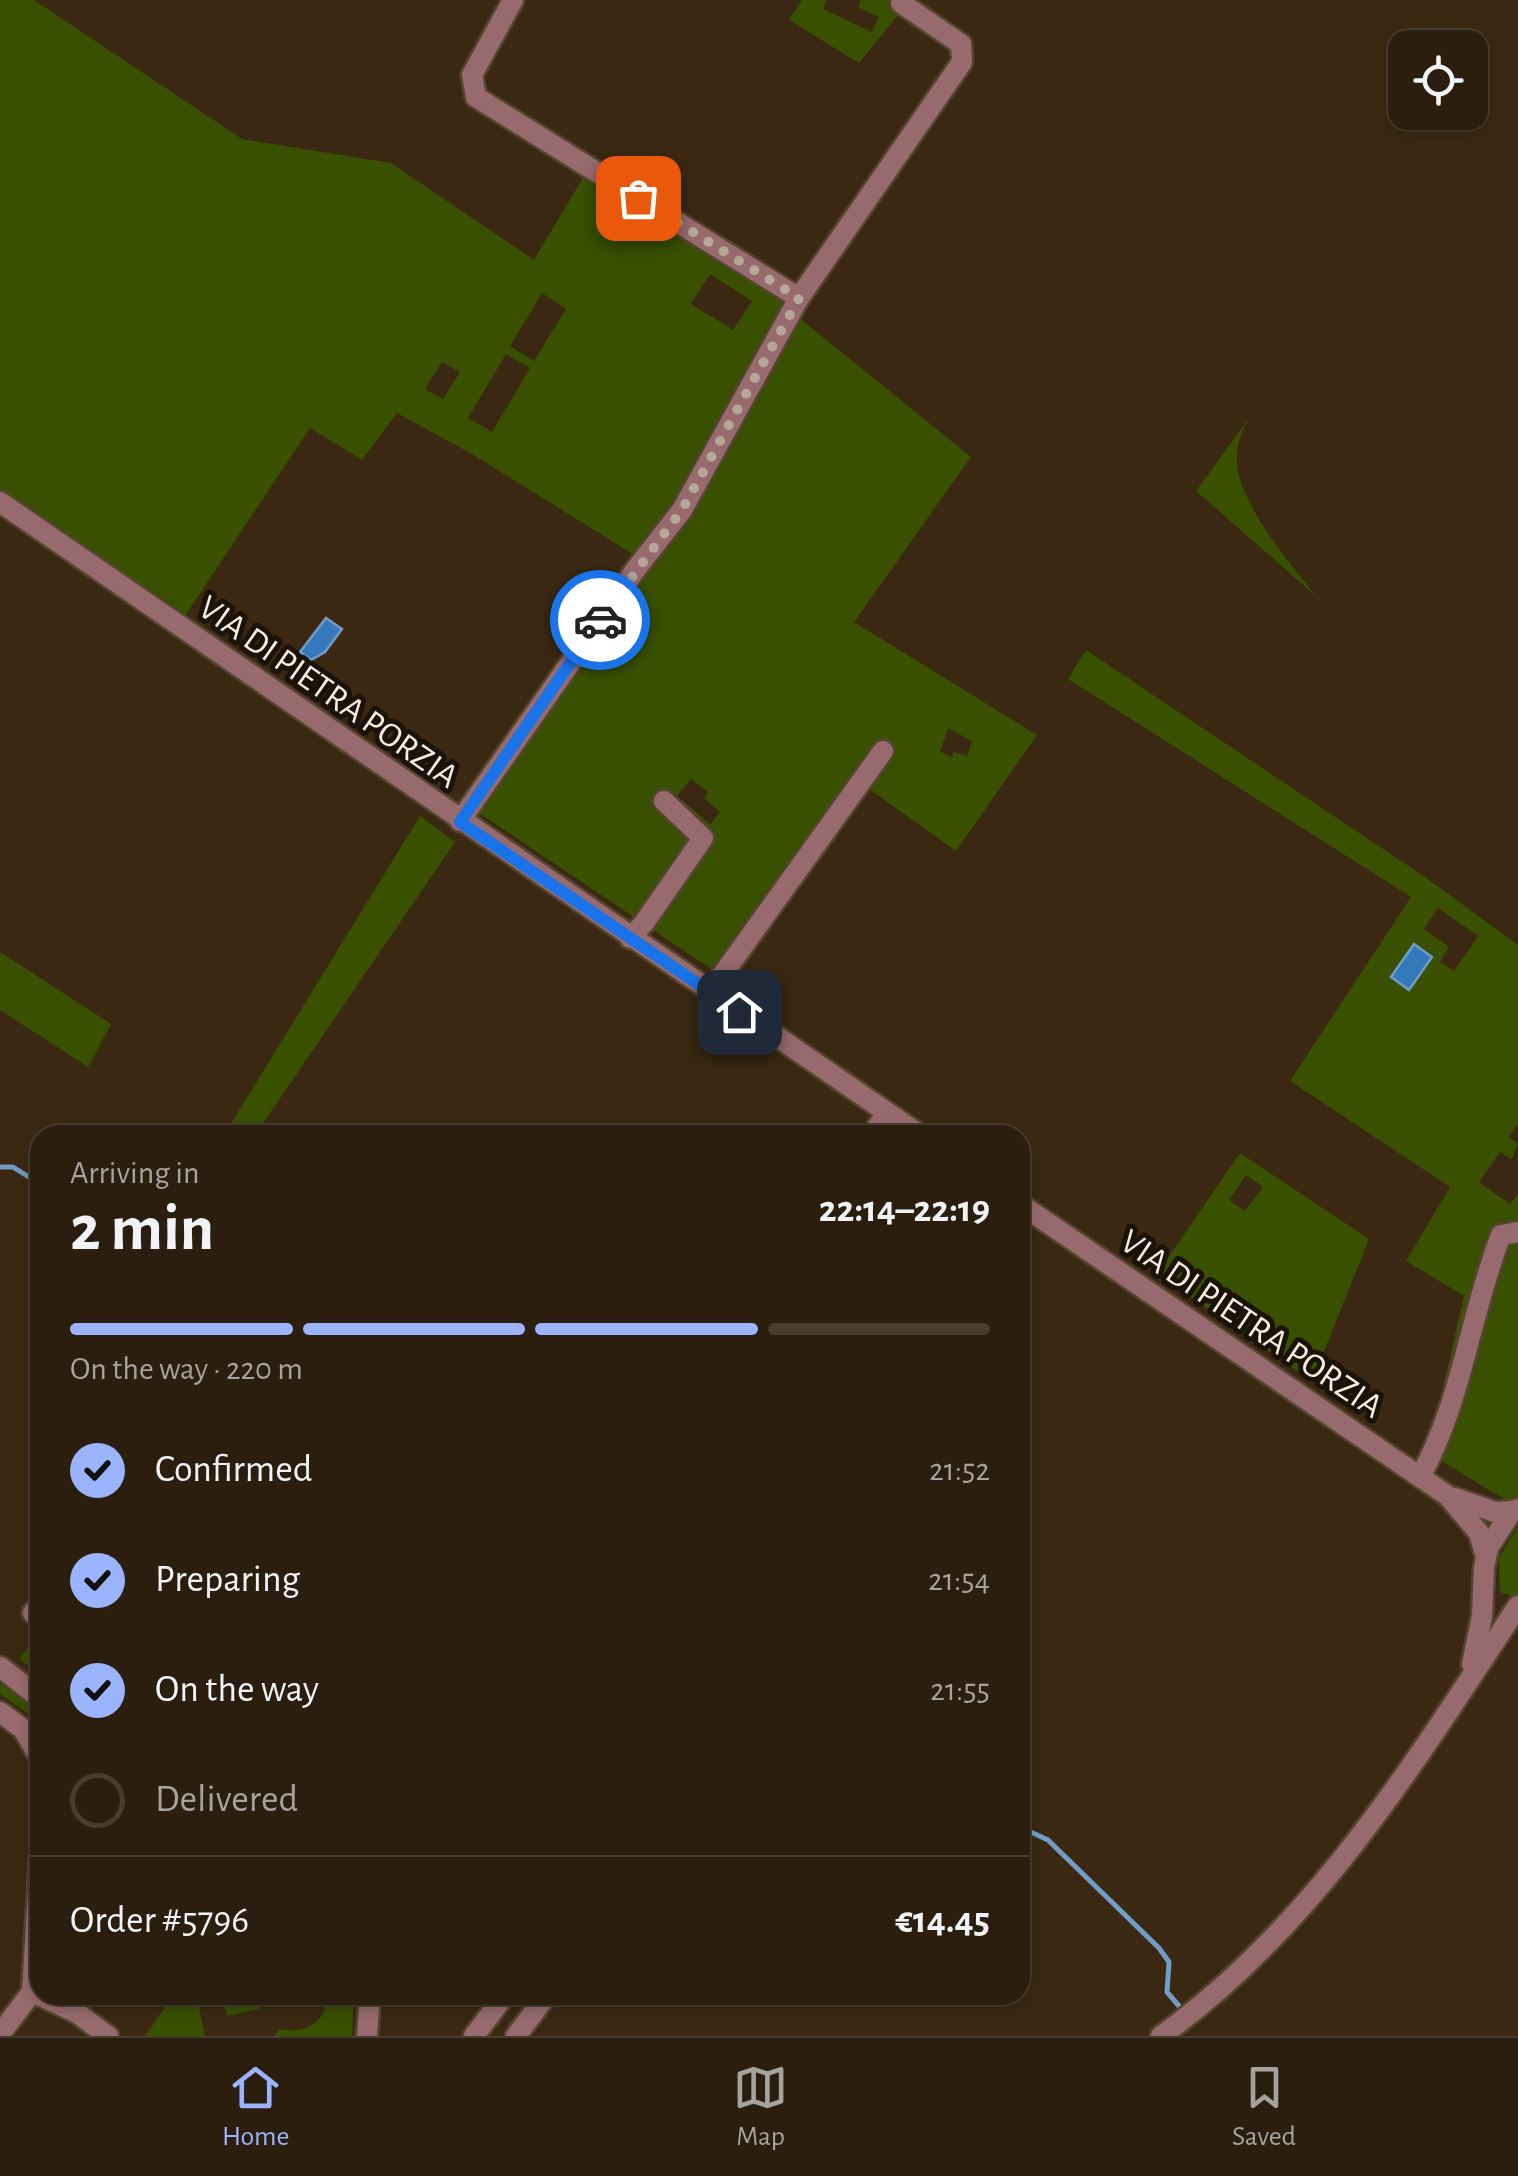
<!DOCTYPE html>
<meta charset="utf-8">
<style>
body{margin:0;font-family:"Alegreya Sans",sans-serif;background:#342717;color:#f1f3f6;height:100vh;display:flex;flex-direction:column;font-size:38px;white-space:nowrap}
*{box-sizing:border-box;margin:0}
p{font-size:32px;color:#a6a29e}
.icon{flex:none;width:55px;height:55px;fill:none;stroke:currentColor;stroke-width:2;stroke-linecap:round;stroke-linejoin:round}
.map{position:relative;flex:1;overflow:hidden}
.drawer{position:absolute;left:30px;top:1125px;width:1000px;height:880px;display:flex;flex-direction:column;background:#2c1e0e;border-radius:30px;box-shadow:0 5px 15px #0003,0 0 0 2px #483c2e}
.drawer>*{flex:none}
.controls{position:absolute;left:1388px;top:30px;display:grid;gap:20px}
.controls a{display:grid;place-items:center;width:100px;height:100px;border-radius:20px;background:#2c1e0e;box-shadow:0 5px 15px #0003,0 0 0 2px #483c2e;font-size:50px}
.pin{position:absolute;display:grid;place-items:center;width:85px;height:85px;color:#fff;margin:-42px;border-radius:20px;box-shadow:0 5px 15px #0006}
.courier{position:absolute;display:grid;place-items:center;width:100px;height:100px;margin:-50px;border:8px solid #1a73e8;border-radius:50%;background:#fff;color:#222;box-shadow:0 2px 12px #0007}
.headline em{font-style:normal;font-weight:700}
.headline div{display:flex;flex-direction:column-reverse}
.headline{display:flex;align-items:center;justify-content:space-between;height:170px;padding:0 40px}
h1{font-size:65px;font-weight:700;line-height:75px}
.bar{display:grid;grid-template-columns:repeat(4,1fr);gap:15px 10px;align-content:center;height:120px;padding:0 40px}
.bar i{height:12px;border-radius:8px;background:#483c2e}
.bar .on{background:#9cb4fd}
.bar p{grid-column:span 4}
.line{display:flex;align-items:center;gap:25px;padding:0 40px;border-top:2px solid #483c2e}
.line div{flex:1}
ol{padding:0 40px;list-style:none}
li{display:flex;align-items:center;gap:30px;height:110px}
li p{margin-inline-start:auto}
li .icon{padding:10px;border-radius:50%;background:#9cb4fd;color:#111;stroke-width:4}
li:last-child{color:#a6a29e}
li i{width:55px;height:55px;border:5px solid #483c2e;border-radius:50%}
.dock{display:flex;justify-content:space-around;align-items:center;height:140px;border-top:2px solid #483c2e;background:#2c1e0e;font-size:28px;color:#a6a29e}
.dock a{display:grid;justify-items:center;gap:5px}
.dock .on{color:#9cb4fd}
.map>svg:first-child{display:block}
.green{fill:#385000;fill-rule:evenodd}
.water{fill:#3579bb;stroke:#709cc6;stroke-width:2.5}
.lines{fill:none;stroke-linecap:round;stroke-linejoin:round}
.stream{stroke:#709cc6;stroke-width:5}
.minor-casing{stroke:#55442f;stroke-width:25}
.minor{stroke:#976b6e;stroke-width:20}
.done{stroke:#b6a898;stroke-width:10;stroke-dasharray:0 18}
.route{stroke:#1a73e8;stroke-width:12}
.labels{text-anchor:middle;stroke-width:10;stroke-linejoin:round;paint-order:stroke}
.street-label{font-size:35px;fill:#f9ede0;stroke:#1b1309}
</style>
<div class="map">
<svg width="1518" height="2036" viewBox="0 0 1518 2036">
<rect width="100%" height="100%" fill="#3a2812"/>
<!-- green -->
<g class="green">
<path d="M0 0H34L242 139 391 163 534 260 587 171 781 291 786 302 784 314 729 402 713 438 673 507 634 555 472 454 397 413 362 460 310 428 183 619 0 493ZM710 274 752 301 733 330 691 304ZM542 293 566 309 534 361 510 346ZM506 354 530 368 492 432 468 418ZM442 362 460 372 443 399 425 389Z"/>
<path d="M802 0H826L823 9 872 32 879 17 858 7 861 0H910L859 63 789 20Z"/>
<path d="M798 317 971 457 854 622 1037 735 956 851 869 789 732 983 476 811ZM948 728 972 741 967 756 954 752 952 757 940 752ZM691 779 708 792 704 798 720 812 710 824 677 796Z"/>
<path d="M1249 418C1243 430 1237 441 1237 455 1234 499 1289 562 1316 596L1196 491Z"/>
<path d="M1086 650 1425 877 1518 945V1124L1509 1137 1518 1144 1512 1159 1500 1152 1479 1182 1510 1204 1518 1194V1501L1506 1500 1428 1453 1464 1296 1406 1261 1450 1187 1290 1081 1411 897 1068 679ZM1438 908 1478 936 1454 971 1440 962 1449 947 1424 929Z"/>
<path d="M420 816 455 842 255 1135H224Z"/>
<path d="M0 952 111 1024 88 1067 0 1010Z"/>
<path d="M1240 1153 1369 1239 1312 1381 1157 1274ZM1246 1175 1263 1187 1245 1211 1229 1200Z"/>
<path d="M1518 1527V1593L1514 1597 1500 1592 1499 1557Z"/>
<path d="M40 1631V1674L19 1659Z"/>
<path d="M0 1683 40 1713V1722L0 1694Z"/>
<path d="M174 1995H206L197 1998 205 2036H145Z"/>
<path d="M222 1995H256L260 2009 227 2016Z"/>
<path d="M327 1995H354L352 2036H274L280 2029C305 2034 327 2023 327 1995Z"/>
</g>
<!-- water -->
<g class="water">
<path d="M326 618 342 629 325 652 311 660 300 652Z"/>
<path d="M1414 944 1432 957 1409 990 1391 977Z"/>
</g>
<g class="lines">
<!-- stream -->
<g class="stream">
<path d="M0 1167H13L40 1184"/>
<path d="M1020 1827 1048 1840 1159 1948 1169 1962 1167 1992 1179 2006"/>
</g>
<defs>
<g id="minor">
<path d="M513 0 472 75 476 97 799 298"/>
<path d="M0 502 920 1135"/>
<path d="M460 821 636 569 682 510 799 298 962 62 961 44 901 3"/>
<path d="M630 938 644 923 703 838 664 801"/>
<path d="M710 992 883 751"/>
<path d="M872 1135 887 1113"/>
<path d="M1020 1204 1448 1496 1479 1533 1486 1557"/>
<path d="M1420 1477C1462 1402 1470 1314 1501 1235L1518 1232"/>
<path d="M1455 1498 1495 1512 1512 1511"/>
<path d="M40 1604 33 1613 40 1618"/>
<path d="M1472 1664 1482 1616 1484 1568 1488 1548 1512 1511 1518 1509"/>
<path d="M0 1667 40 1698"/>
<path d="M0 1712 23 1729 40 1758"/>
<path d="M32 1992 40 1857"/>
<path d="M32 1992 77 2013 108 2036"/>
<path d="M0 2034 32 1992"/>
<path d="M367 2036 370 1995"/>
<path d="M474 2036 505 1995"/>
<path d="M516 2036 547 1995"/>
<path d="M1161 2036C1315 1925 1415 1762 1518 1606"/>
</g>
</defs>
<!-- minor casing -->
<use href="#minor" class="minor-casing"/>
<!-- minor -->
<use href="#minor" class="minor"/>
</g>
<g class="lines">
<!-- done -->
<path class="done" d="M600 620 682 510 799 298 638 198"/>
<!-- route -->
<path class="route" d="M600 620 460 822 739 1012"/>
</g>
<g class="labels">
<!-- street labels -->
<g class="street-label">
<text transform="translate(329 691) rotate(35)" y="12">VIA DI PIETRA PORZIA</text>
<text transform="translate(1252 1323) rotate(34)" y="12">VIA DI PIETRA PORZIA</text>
</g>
</g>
</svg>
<div class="controls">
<a><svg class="icon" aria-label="locate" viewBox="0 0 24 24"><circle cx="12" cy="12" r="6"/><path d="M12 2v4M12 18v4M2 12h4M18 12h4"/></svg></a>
</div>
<div class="pin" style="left:638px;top:198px;background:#ea580c"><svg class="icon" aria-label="bag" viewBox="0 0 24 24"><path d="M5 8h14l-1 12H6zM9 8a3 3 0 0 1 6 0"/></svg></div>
<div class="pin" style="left:739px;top:1012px;background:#1f2937"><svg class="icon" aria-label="home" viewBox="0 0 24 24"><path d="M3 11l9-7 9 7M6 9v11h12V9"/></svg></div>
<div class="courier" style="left:600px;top:620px"><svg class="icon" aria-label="car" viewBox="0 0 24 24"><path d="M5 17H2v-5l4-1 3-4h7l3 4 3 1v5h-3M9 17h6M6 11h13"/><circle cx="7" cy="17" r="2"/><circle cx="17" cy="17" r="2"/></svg></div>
<section class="drawer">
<div class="headline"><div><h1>2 min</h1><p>Arriving in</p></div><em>22:14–22:19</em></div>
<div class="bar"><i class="on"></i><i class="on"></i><i class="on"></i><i></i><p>On the way · 220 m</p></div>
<ol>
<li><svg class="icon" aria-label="check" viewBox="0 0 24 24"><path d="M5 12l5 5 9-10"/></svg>Confirmed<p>21:52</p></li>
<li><svg class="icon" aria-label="check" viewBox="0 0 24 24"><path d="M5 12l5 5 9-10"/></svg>Preparing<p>21:54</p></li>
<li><svg class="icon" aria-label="check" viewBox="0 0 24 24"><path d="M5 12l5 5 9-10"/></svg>On the way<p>21:55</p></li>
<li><i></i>Delivered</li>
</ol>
<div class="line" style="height:130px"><div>Order #5796</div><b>€14.45</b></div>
</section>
</div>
<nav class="dock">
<a class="on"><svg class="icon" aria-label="home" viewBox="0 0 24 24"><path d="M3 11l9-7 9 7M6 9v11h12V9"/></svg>Home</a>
<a><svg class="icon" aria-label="map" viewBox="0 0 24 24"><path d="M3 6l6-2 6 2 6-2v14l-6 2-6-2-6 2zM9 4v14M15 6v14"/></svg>Map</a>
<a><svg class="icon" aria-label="saved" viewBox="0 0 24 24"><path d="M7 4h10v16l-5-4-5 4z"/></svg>Saved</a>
</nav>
